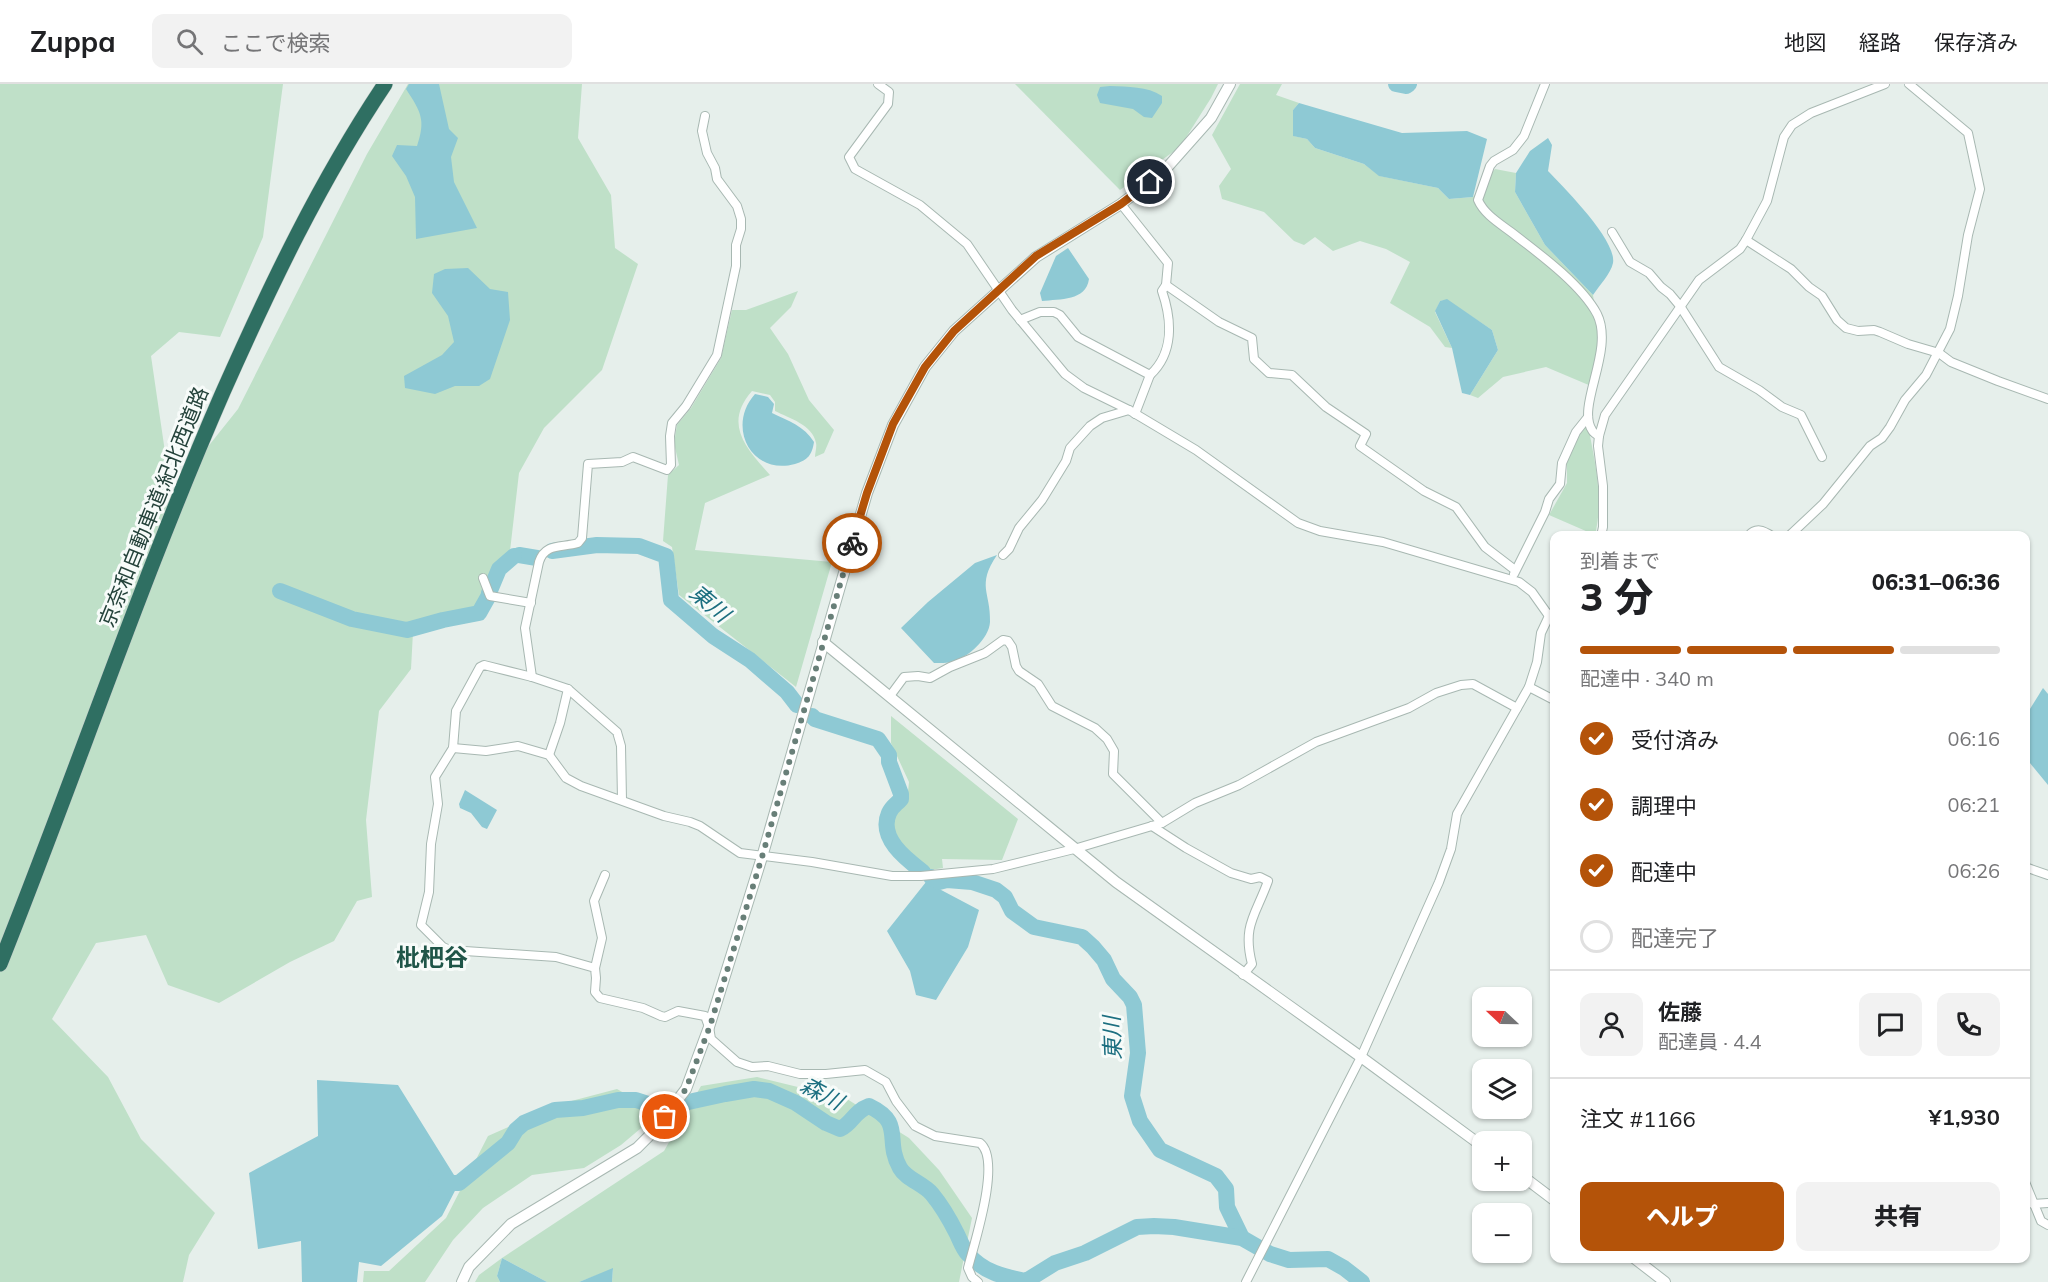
<!DOCTYPE html>
<html lang="ja">
<meta charset="utf-8">
<style>
body{margin:0;font-family:Mulish,"Noto Sans JP",sans-serif;background:#f2f2f2;color:#202124;height:100vh;display:flex;flex-direction:column;font-size:22px;white-space:nowrap}
*{box-sizing:border-box;margin:0}
p{font-size:20px;color:#757577}
.icon{flex:none;width:33px;height:33px;fill:none;stroke:currentColor;stroke-width:2;stroke-linecap:round;stroke-linejoin:round}
.map{position:relative;flex:1;overflow:hidden}
.side{position:absolute;left:1550px;top:447px;width:480px;height:732px;display:flex;flex-direction:column;background:#fff;border-radius:12px;box-shadow:0 2px 4px #0004}
.side>*{flex:none}
.needle{width:39px;rotate:292deg}
.controls{position:absolute;left:1472px;top:903px;display:grid;gap:12px}
.controls a{display:grid;place-items:center;width:60px;height:60px;border-radius:12px;background:#fff;box-shadow:0 2px 4px #0004;font-size:30px}
.pin{position:absolute;display:grid;place-items:center;width:51px;height:51px;color:#fff;margin:-26px;border:3px solid #fff;border-radius:50%;box-shadow:0 2px 6px #0007}
.courier{position:absolute;display:grid;place-items:center;width:60px;height:60px;margin:-30px;border:4px solid #b45309;border-radius:50%;background:#fff;color:#222;box-shadow:0 2px 8px #0007}
.summary em{font-style:normal;font-weight:800}
.summary div{display:flex;flex-direction:column-reverse}
.summary{display:flex;align-items:center;justify-content:space-between;height:102px;padding:0 30px}
h1{font-size:39px;font-weight:800;line-height:45px}
.bar{display:grid;grid-template-columns:repeat(4,1fr);gap:9px 6px;align-content:center;height:72px;padding:0 30px}
.bar i{height:8px;border-radius:4px;background:#e0e0e0}
.bar .on{background:#b45309}
.bar p{grid-column:span 4}
.line{display:flex;align-items:center;gap:15px;padding:0 30px;border-top:2px solid #e0e0e0}
.line div{flex:1}
.round{display:grid;place-items:center;flex:none;width:63px;height:63px;border-radius:12px;background:#f2f2f2}
ol{padding:0 30px;list-style:none}
li{display:flex;align-items:center;gap:18px;height:66px}
li p{margin-inline-start:auto}
li .icon{padding:6px;border-radius:50%;background:#b45309;color:#fff;stroke-width:4}
li:last-child{color:#757577}
li i{width:33px;height:33px;border:3px solid #e0e0e0;border-radius:50%}
.cta{display:flex;gap:12px;margin-top:auto;padding:12px 30px}
.cta a{flex:1;height:69px;border-radius:12px;background:#b45309;color:#fff;font-size:24px;font-weight:800;line-height:69px;text-align:center}
.cta a+a{background:#f2f2f2;color:#202124}
header{display:flex;align-items:center;gap:36px;box-sizing:border-box;height:84px;padding:0 30px;background:#fff;border-bottom:2px solid #e0e0e0}
header strong{font-size:28px}
nav{display:flex;gap:33px;margin-inline-start:auto;font-size:21px}
.search{width:420px;height:54px;background:#f2f2f2;display:flex;align-items:center;gap:15px;box-sizing:border-box;padding:0 21px;border-radius:12px;color:#757577;font-size:22px}
.map>svg:first-child{display:block}
.green{fill:#bfe0c8}
.water{fill:#8ec9d4}
.lines{fill:none;stroke-linecap:round;stroke-linejoin:round}
.river{stroke:#8ec9d4;stroke-width:16}
.minor-casing{stroke:#a8b8b2;stroke-width:10}
.tertiary-casing{stroke:#a8b8b2;stroke-width:12}
.motorway-casing{stroke:#c2cac8;stroke-width:16}
.minor{stroke:#fff;stroke-width:8}
.tertiary{stroke:#fff;stroke-width:10}
.motorway{stroke:#2f6f62;stroke-width:15}
.done{stroke:#687f78;stroke-width:6;stroke-dasharray:0 10.8}
.route{stroke:#b45309;stroke-width:8}
.labels{text-anchor:middle;stroke-width:6;stroke-linejoin:round;paint-order:stroke}
.street-label{font-size:21px;fill:#24423a;stroke:#f7fbf9}
.water-label{font-size:22px;font-style:italic;fill:#1c6f80;stroke:#f7fbf9}
.quarter-label{font-size:24px;font-weight:bold;fill:#1f5548;stroke:#f7fbf9}
</style>
<header>
<strong>Zuppa</strong>
<div class="search"><svg class="icon" aria-label="search" viewBox="0 0 24 24"><circle cx="10" cy="10" r="6"/><path d="M15 15l6 6"/></svg>ここで検索</div>
<nav><a>地図</a><a>経路</a><a>保存済み</a></nav>
</header>
<div class="map">
<svg width="2048" height="1198" viewBox="0 0 2048 1198">
<rect width="100%" height="100%" fill="#e6efeb"/>
<!-- green -->
<g class="green">
<path d="M0 0H283L263 153 220 253 179 248 151 272 171 409 238 325 367 70 408 0H582L578 54 611 111 615 164 638 180 602 286 544 344 519 389 510 467 484 515 464 540H442L413 548 411 585 379 627 366 736 372 813 357 817 334 857 290 878 219 919 168 901 146 851 96 859 52 935 108 993 141 1055 215 1129 189 1171 183 1198H0Z"/>
<path d="M1015 0H1218L1211 14 1180 63 1120 106Z"/>
<path d="M1240 0H1282L1276 11 1299 19 1293 26 1294 52 1307 55 1315 64 1364 80 1380 92 1438 104 1449 115 1473 113 1495 85 1516 89 1515 108 1545 161 1593 211 1601 269 1591 302 1546 283 1503 293 1478 314 1470 311 1498 266 1492 246 1447 216 1440 217 1435 228 1452 264 1445 263 1430 243 1390 219 1410 178 1386 165 1360 157 1333 167 1315 153 1304 161 1294 157 1264 128 1222 115 1219 102 1231 85 1212 51Z"/>
<path d="M798 207 791 223 770 244 788 270 809 316 834 346 824 369 815 373C815 369 817 363 816 359 813 341 789 334 775 327V318L770 311 752 307C723 340 746 364 770 391L705 419 695 466 832 478 796 603 679 511 672 463 663 457 668 391 679 381 674 359 677 341 691 324 721 274 732 226H746Z"/>
<path d="M1588 341C1595 379 1604 414 1595 451L1549 431 1567 399V377L1580 349Z"/>
<path d="M891 632 1018 735 1002 776 942 775 943 784 930 786C903 766 873 749 907 717L909 698 891 659Z"/>
<path d="M757 993 847 1015 909 1054 939 1086 972 1134 959 1198H612L613 1185 579 1198H547L502 1174 497 1192 500 1198H475L479 1191 502 1174 664 1067 701 1002Z"/>
<path d="M617 1005 659 1029 621 1061 584 1084 532 1091 483 1124 453 1156 425 1198H363L364 1187H389L446 1134 488 1052 560 1020Z"/>
</g>
<!-- water -->
<g class="water">
<path d="M409 0H439L449 45 458 54 451 73 454 98 477 144 416 155 415 113 406 92 392 72 397 61 417 62C426 36 421 28 406 5Z"/>
<path d="M1110 2C1128 3 1147 2 1162 12V19L1152 34 1144 33 1133 25 1100 19 1097 11 1100 3Z"/>
<path d="M1299 19 1402 49 1467 47 1487 55 1473 113 1449 115 1438 104 1379 92 1364 80 1315 64 1307 55 1293 52V26Z"/>
<path d="M1548 54 1552 61 1548 87C1563 103 1617 156 1613 179 1611 189 1599 202 1593 211L1545 161 1515 108 1516 89 1530 67Z"/>
<path d="M1068 164 1089 195C1086 217 1060 215 1042 217L1040 209 1056 172Z"/>
<path d="M468 184 490 205 508 208 510 236 490 295 479 302H455L435 310 405 304 404 292 442 271 454 258 448 232 432 209 434 190 445 185Z"/>
<path d="M1447 215 1492 246 1498 266 1470 311 1462 309 1452 264 1435 227 1440 217Z"/>
<path d="M755 310 768 313 774 320 772 329C789 337 804 342 814 358 812 371 808 376 795 380 751 392 726 342 755 310Z"/>
<path d="M997 471C976 502 991 508 990 538 989 555 968 573 953 578 947 579 940 579 934 579L901 544 928 518 975 479Z"/>
<path d="M2043 604 2048 610V701L2025 673V633Z"/>
<path d="M465 706 497 726 487 745 482 743 471 729 460 724 459 720Z"/>
<path d="M926 798 979 826 968 863 936 916 916 911 910 887 887 847Z"/>
<path d="M317 996 398 1001 459 1099 442 1132 381 1182 359 1178 357 1198H302L301 1157 258 1165 249 1089 318 1052Z"/>
<path d="M502 1174 547 1198H500L497 1192Z"/>
<path d="M613 1184 612 1198H579Z"/>
</g>
<g class="lines">
<!-- river -->
<g class="river">
<path d="M1396 0 1406 2 1409 0"/>
<path d="M552 467 597 461 639 462 666 472 671 516 713 552 750 576 787 608 797 621"/>
<path d="M519 471 537 474"/>
<path d="M280 507 352 535 407 546 443 536 479 529 488 513"/>
<path d="M489 509 499 485 514 472"/>
<path d="M812 632 815 635 878 655 889 671V678L901 710V715C897 720 892 722 889 729 878 754 906 775 923 788"/>
<path d="M931 793 939 798 947 796 972 798 996 806 1005 813 1012 827 1034 843 1082 853 1093 863 1104 876 1113 895 1130 913 1134 921 1138 969 1132 1012 1140 1037 1160 1066 1216 1092 1226 1105 1227 1123 1242 1154"/>
<path d="M436 1099H459L508 1059 516 1046 524 1039 555 1026 583 1024 618 1016H636L661 1024 725 1010 754 1005 769 1007 796 1019 826 1039 840 1045C853 1039 853 1028 869 1022 905 1039 884 1056 900 1084 906 1095 924 1100 932 1110 942 1122 950 1136 957 1150 960 1156 963 1165 968 1170 983 1188 1004 1193 1026 1197L1055 1179 1085 1169 1137 1143 1154 1142 1174 1143 1242 1154 1270 1170 1289 1176 1328 1175 1344 1184 1362 1198"/>
</g>
<defs>
<g id="minor">
<path d="M878 0 889 8 888 20 849 73 855 85 920 121 967 160 1012 226 1065 290 1084 304 1129 326 1196 366 1298 439 1320 447 1383 458 1519 498 1532 508 1549 532"/>
<path d="M1545 0 1524 52 1513 66 1494 77 1490 82 1478 116C1484 130 1499 139 1511 148 1537 168 1581 200 1597 230 1615 266 1576 322 1592 346 1593 349 1596 350 1599 352"/>
<path d="M1612 148 1630 178 1649 189 1661 203 1670 210 1680 222 1719 283 1759 306 1782 323 1801 331 1822 373"/>
<path d="M1746 156 1791 185 1809 203 1822 212 1837 236 1846 244 1858 247 1874 246 1880 248 1908 260 1939 269 1951 278 1998 297 2048 315"/>
<path d="M1166 201 1219 238 1252 254 1254 275 1269 289 1292 291 1326 323 1366 350 1360 362 1424 407 1456 423 1485 463 1515 486"/>
<path d="M1020 236 1040 228H1054L1060 231 1078 253 1150 291C1174 269 1172 236 1162 207L1166 201 1168 179 1121 120"/>
<path d="M1135 330 1150 291"/>
<path d="M1601 452 1603 443V402L1598 362 1599 352 1605 331 1699 196 1740 165 1746 156 1767 117 1784 53 1792 41 1811 29 1885 0"/>
<path d="M1748 452C1756 443 1763 446 1772 452"/>
<path d="M1789 452 1823 420 1870 362 1882 354 1890 343 1905 316 1926 291 1950 245 1958 212 1968 151 1980 105 1968 49 1909 0"/>
<path d="M1003 471 1009 465 1019 444 1042 416 1066 377 1070 364 1090 342 1102 334 1129 326"/>
<path d="M1514 490 1545 428 1549 415 1560 400 1562 379 1576 348 1588 333"/>
<path d="M483 494 490 512 531 519"/>
<path d="M532 593 525 544 539 478C545 459 561 464 578 459L582 454 588 380 622 378 633 373 667 386 671 381 670 352 672 339 686 322 717 271 736 182V161L741 145V135L737 122 717 95 715 84 707 69 702 47 705 32"/>
<path d="M1529 603 1554 616"/>
<path d="M890 612 904 593 918 592 930 594 950 583 985 569 1003 556 1008 557 1012 563 1016 582 1019 587 1038 600 1052 622 1095 644 1107 655 1114 667 1113 690 1162 739"/>
<path d="M453 664 486 667 518 662 549 671 566 694 581 702 664 732 690 738 700 742 740 769 812 778 892 792H921L993 785 1074 765 1162 739 1195 719 1239 701 1316 658 1409 624 1436 609 1461 601 1473 600 1517 624"/>
<path d="M549 671 560 639 568 605"/>
<path d="M622 716 621 662 617 648 568 605 532 593 484 581 480 583 456 627 453 664 435 693 438 720 431 760 429 808 421 841 443 863 450 866 556 873 595 884 596 894 595 908 600 914 643 924 661 932 665 933 678 927 705 932 709 943 711 955 737 978 752 983 768 982 800 990H826L865 986 886 998 896 1017 915 1042 935 1052 980 1059C1002 1076 974 1160 968 1184L972 1193 978 1198"/>
<path d="M1152 742 1186 764 1231 789 1251 795 1260 793 1268 797C1256 831 1242 841 1252 880L1243 891"/>
<path d="M2025 783 2048 791"/>
<path d="M595 884 602 854 594 817 605 791"/>
<path d="M2025 1098 2041 1137 2048 1141"/>
<path d="M2033 1120 2048 1119"/>
<path d="M1246 1198 1361 973 1439 798 1451 765 1457 730 1529 603 1537 578 1541 549 1549 532 1554 527"/>
</g>
<g id="tertiary">
<path d="M823 558 1116 798 1361 973 1482 1062"/>
<path d="M1521 1091 1554 1116"/>
<path d="M1634 1174 1665 1198"/>
<path d="M462 1198 469 1183 511 1140 637 1064 654 1047 686 1005 709 943 762 773 867 409 893 341 925 283 954 247 1036 173 1121 120 1164 87 1211 34 1230 0"/>
</g>
<path id="motorway" d="M0 880C76 690 141 496 223 308 270 202 320 97 385 0"/>
</defs>
<!-- minor casing -->
<use href="#minor" class="minor-casing"/>
<!-- tertiary casing -->
<use href="#tertiary" class="tertiary-casing"/>
<!-- motorway casing -->
<use href="#motorway" class="motorway-casing"/>
<!-- minor -->
<use href="#minor" class="minor"/>
<!-- tertiary -->
<use href="#tertiary" class="tertiary"/>
<!-- motorway -->
<use href="#motorway" class="motorway"/>
</g>
<g class="lines">
<!-- done -->
<path class="done" d="M665 1033 686 1005 710 942 762 773 852 459"/>
<!-- route -->
<path class="route" d="M852 459 867 409 893 340 925 283 954 247 1036 172 1121 120 1150 98"/>
</g>
<g class="labels">
<!-- street labels -->
<g class="street-label">
<text transform="translate(154 423) rotate(-68)" y="7">京奈和自動車道;紀北西道路</text>
</g>
<!-- water labels -->
<g class="water-label">
<text transform="translate(710 519) rotate(40)" y="8">東川</text>
<text transform="translate(1112 954) rotate(-92)" y="8">東川</text>
<text transform="translate(822 1009) rotate(28)" y="8">森川</text>
</g>
<!-- quarter labels -->
<g class="quarter-label">
<text x="432" y="882">枇杷谷</text>
</g>
</g>
</svg>
<div class="controls">
<a><svg class="needle" viewBox="-14 -14 28 28"><path d="M0-13l5 13h-10z" fill="#e53935"/><path d="M0 13l5-13h-10z" fill="#757577"/></svg></a>
<a><svg class="icon" aria-label="layers" viewBox="0 0 24 24"><path d="M12 4l9 5-9 5-9-5zM3 14l9 5 9-5"/></svg></a>
<a>+</a>
<a>−</a>
</div>
<div class="pin" style="left:665px;top:1033px;background:#ea580c"><svg class="icon" aria-label="bag" viewBox="0 0 24 24"><path d="M5 8h14l-1 12H6zM9 8a3 3 0 0 1 6 0"/></svg></div>
<div class="pin" style="left:1150px;top:98px;background:#1f2937"><svg class="icon" aria-label="home" viewBox="0 0 24 24"><path d="M3 11l9-7 9 7M6 9v11h12V9"/></svg></div>
<div class="courier" style="left:852px;top:459px"><svg class="icon" aria-label="bike" viewBox="0 0 24 24"><circle cx="6" cy="16" r="4"/><circle cx="18" cy="16" r="4"/><path d="M6 16l4-8h5l3 8M10 8l3 8H6M13 5h3"/></svg></div>
<section class="side">
<div class="summary"><div><h1>3 分</h1><p>到着まで</p></div><em>06:31–06:36</em></div>
<div class="bar"><i class="on"></i><i class="on"></i><i class="on"></i><i></i><p>配達中 · 340 m</p></div>
<ol>
<li><svg class="icon" aria-label="check" viewBox="0 0 24 24"><path d="M5 12l5 5 9-10"/></svg>受付済み<p>06:16</p></li>
<li><svg class="icon" aria-label="check" viewBox="0 0 24 24"><path d="M5 12l5 5 9-10"/></svg>調理中<p>06:21</p></li>
<li><svg class="icon" aria-label="check" viewBox="0 0 24 24"><path d="M5 12l5 5 9-10"/></svg>配達中<p>06:26</p></li>
<li><i></i>配達完了</li>
</ol>
<div class="line" style="height:108px"><a class="round"><svg class="icon" aria-label="person" viewBox="0 0 24 24"><circle cx="12" cy="8" r="4"/><path d="M4 21q1-7 8-7t8 7"/></svg></a><div><b>佐藤</b><p>配達員 · 4.4</p></div><a class="round"><svg class="icon" aria-label="chat" viewBox="0 0 24 24"><path d="M4 5h16v11H9l-5 4z"/></svg></a><a class="round"><svg class="icon" aria-label="phone" viewBox="0 0 24 24"><path d="M5 4h4l2 5-3 2q2 4 5 5l2-3 5 2v4C11 20 4 13 5 4z"/></svg></a></div>
<div class="line" style="height:78px"><div>注文 #1166</div><b>¥1,930</b></div>
<div class="cta"><a>ヘルプ</a><a>共有</a></div>
</section>
</div>
